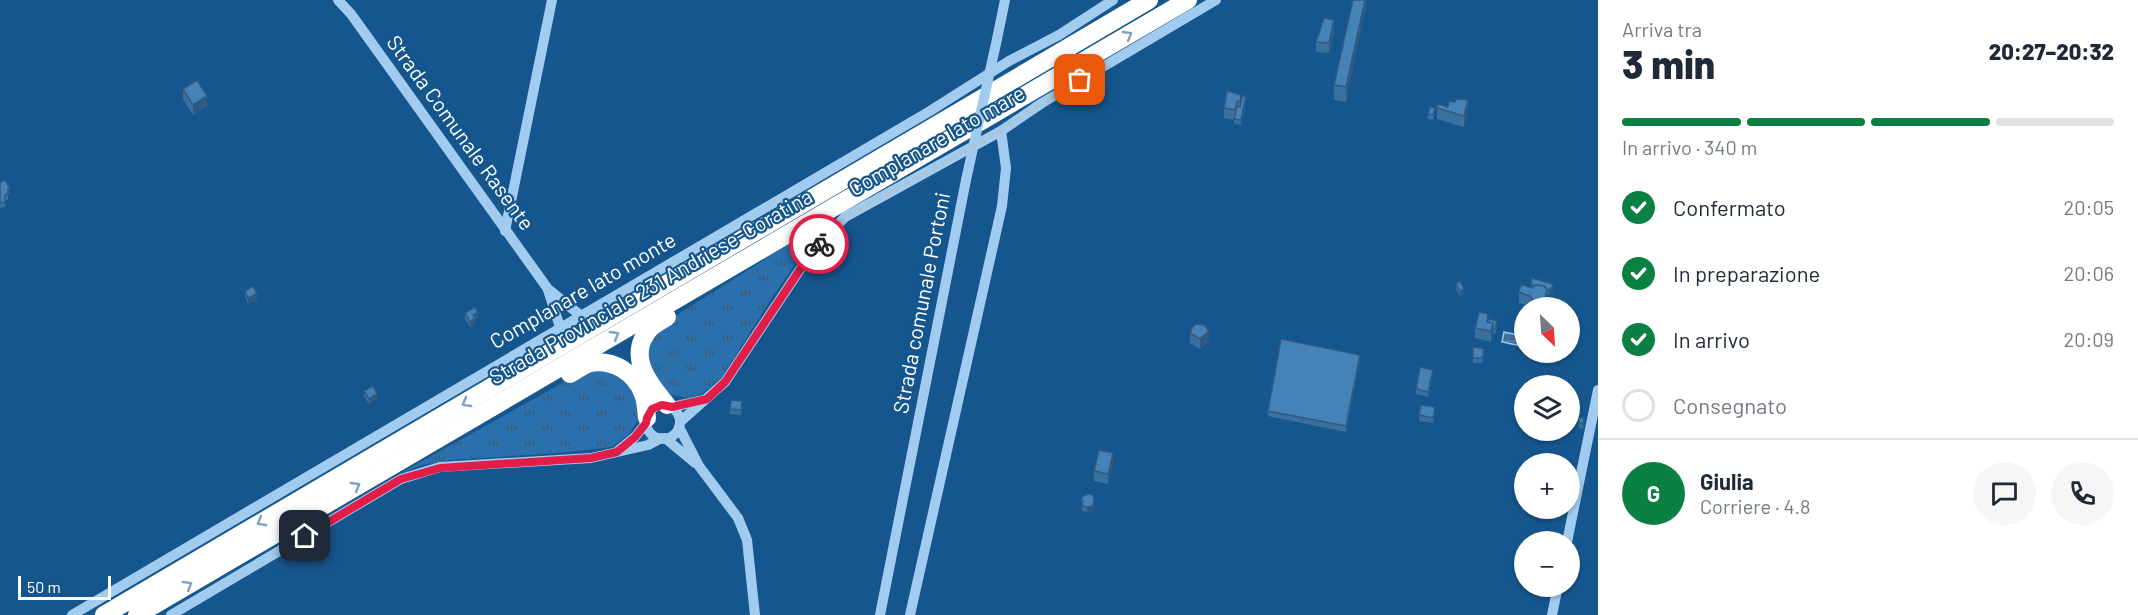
<!DOCTYPE html>
<html lang="it">
<meta charset="utf-8">
<style>
body{margin:0;font-family:Barlow,sans-serif;background:#f6f6f7;color:#1f2937;height:100vh;display:flex;flex-direction:column;font-size:22px;white-space:nowrap}
*{box-sizing:border-box;margin:0}
p{font-size:20px;color:#747a83}
.icon{flex:none;width:33px;height:33px;fill:none;stroke:currentColor;stroke-width:2;stroke-linecap:round;stroke-linejoin:round}
.map{position:relative;flex:1;overflow:hidden}
.side{display:flex;flex-direction:column;background:#fff;width:540px}
.side>*{flex:none}
.needle{width:39px;rotate:155deg}
.tools{position:absolute;left:1514px;top:297px;display:grid;gap:12px}
.tools a{display:grid;place-items:center;width:66px;height:66px;border-radius:50%;background:#fff;box-shadow:0 2px 4px #0004;font-size:30px}
.scale{position:absolute;left:18px;bottom:15px;width:93px;box-sizing:border-box;padding-left:6px;border:3px solid #fff;border-top:0;font-size:16px;line-height:21px;white-space:nowrap;color:#fff;-webkit-text-stroke:4px #16568e;paint-order:stroke}
.pin{position:absolute;display:grid;place-items:center;width:51px;height:51px;color:#fff;margin:-26px;border-radius:12px;box-shadow:0 3px 9px #0006}
.courier{position:absolute;display:grid;place-items:center;width:60px;height:60px;margin:-30px;border:4px solid #e11d48;border-radius:50%;background:#fff;color:#222;box-shadow:0 2px 8px #0007}
.overview em{font-style:normal;font-weight:800}
.overview div{display:flex;flex-direction:column-reverse}
.overview{display:flex;align-items:center;justify-content:space-between;height:102px;padding:0 24px}
h1{font-size:39px;font-weight:800;line-height:45px}
.bar{display:grid;grid-template-columns:repeat(4,1fr);gap:9px 6px;align-content:center;height:72px;padding:0 24px}
.bar i{height:8px;border-radius:4px;background:#e0e1e3}
.bar .active{background:#0b8043}
.bar p{grid-column:span 4}
.line{display:flex;align-items:center;gap:15px;padding:0 24px;border-top:2px solid #e0e1e3}
.line div{flex:1}
.round{display:grid;place-items:center;flex:none;width:63px;height:63px;border-radius:32px;background:#f6f6f7}
ol{padding:0 24px;list-style:none}
li{display:flex;align-items:center;gap:18px;height:66px}
li p{margin-inline-start:auto}
li .icon{padding:6px;border-radius:50%;background:#0b8043;color:#fff;stroke-width:4}
li:last-child{color:#747a83}
li i{width:33px;height:33px;border:3px solid #e0e1e3;border-radius:50%}
main{display:flex;flex:1;min-height:0}
.map>svg:first-child{display:block}
.grass{fill:url(#grass-tufts)}
.water{fill:url(#water-rules);stroke:#94c9f2;stroke-width:1.5}
.lines{fill:none;stroke-linecap:round;stroke-linejoin:round}
.minor{stroke:#a2ccef;stroke-width:10}
.highway{stroke:#fff;stroke-width:18}
.minor-bridge{stroke:#a2ccef;stroke-width:10}
.wall{fill:#3a709e}
.shaded-wall{fill:#305b81}
.building{fill:#4482b8;stroke:#305b81;stroke-width:1.5}
.oneway{stroke:#7fa2c1}
.done{stroke:#adc4d7;stroke-width:6;stroke-dasharray:0 10.8}
.route{stroke:#e11d48;stroke-width:8}
.labels{text-anchor:middle;stroke-width:4.5;stroke-linejoin:round;paint-order:stroke}
.street-label{font-size:21px;fill:#fff;stroke:#16568e}
</style>
<main>
<div class="map">
<svg width="1598" height="615" viewBox="0 0 1598 615">
<defs>
<pattern id="grass-tufts" width="24" height="20" patternUnits="userSpaceOnUse" patternTransform="scale(1.5)"><rect width="24" height="20" fill="#2970ac"/><path d="M3 7l-1-3M5 7V3M7 7l1-3M15 17l-1-3M17 17v-4M19 17l1-3" fill="none" stroke="#3e5a72"/></pattern>
<pattern id="water-rules" width="6" height="5" patternUnits="userSpaceOnUse" patternTransform="scale(1.5)"><rect width="6" height="5" fill="#416f98"/><path d="M0 2.5h6" fill="none" stroke="#5e85a7"/></pattern>
</defs>
<rect width="100%" height="100%" fill="#16568e"/>
<!-- grass -->
<g class="grass">
<path d="M840 212C793 257 757 323 721 378L702 394 688 398 672 395 658 386 644 354 650 335 664 323Z"/>
<path d="M596 370 614 373 627 384 637 401 638 420 629 434 612 447 558 453 451 460 422 465 397 475 577 375Z"/>
</g>
<!-- water -->
<path class="water" d="M1504 332 1524 336 1522 346 1502 342Z"/>
<g class="lines">
<!-- minor -->
<g class="minor">
<path d="M338 0 351 14 548 289 580 315"/>
<path d="M997 39 1005 0"/>
<path d="M505 231 552 0"/>
<path d="M548 290 560 327"/>
<circle cx="663" cy="422" r="17"/>
<path d="M672 407 704 400"/>
<path d="M680 422 725 382 811 253 845 217 1001 131 1042 103 1216 0"/>
<path d="M679 427 699 466 738 518 747 540 755 615"/>
<path d="M665 438 695 463"/>
<path d="M619 450 635 437 646 423"/>
<path d="M1567 542 1598 390"/>
<path d="M72 615 930 111 1009 61 1059 35 1113 0"/>
<path d="M171 615 401 479 440 467 591 458 648 445 661 438"/>
<path d="M880 615 966 180"/>
<path d="M910 615 1002 206 1006 168 1001 131"/>
<path d="M1552 615 1558 586"/>
</g>
<!-- highway -->
<g class="highway">
<path d="M570 374C576 371 583 365 590 363 614 359 635 373 643 394 646 401 646 410 647 418"/>
<path d="M667 405C650 385 627 357 648 331 652 325 661 321 667 317"/>
<path d="M104 615 1149 0"/>
<path d="M137 615 1188 0"/>
</g>
<!-- minor-bridge -->
<path class="minor-bridge" d="M966 180 997 39"/>
</g>
<!-- wall -->
<g class="wall">
<path d="M1367 0 1346 102 1334 100V85Z"/>
<path d="M1334 31 1329 53 1316 52V42Z"/>
<path d="M183 89 207 106 193 115 183 99Z"/>
<path d="M1232 92 1241 100 1246 102 1241 125 1234 124V120L1224 118V108Z"/>
<path d="M1437 108 1468 111 1464 127 1437 119Z"/>
<path d="M1435 113 1433 120 1428 119V114Z"/>
<path d="M0 182 10 193 8 194V200H5V207L0 208Z"/>
<path d="M1532 278 1553 289V291L1549 295 1547 294V301L1545 308H1531L1530 306 1519 303V292L1531 287Z"/>
<path d="M1456 284 1464 294 1460 296 1456 289Z"/>
<path d="M245 291 257 300 248 304 245 296Z"/>
<path d="M465 313 478 317 475 319V323L470 327 465 319Z"/>
<path d="M1488 319 1497 326 1495 334 1493 333 1491 342 1475 338V328Z"/>
<path d="M1190 333 1209 341 1200 349 1190 343Z"/>
<path d="M1473 347 1484 354 1482 363H1473Z"/>
<path d="M1360 360 1346 432 1268 416V411Z"/>
<path d="M1433 375 1428 397 1416 394V389Z"/>
<path d="M364 391 377 399 369 404 364 396Z"/>
<path d="M742 406 741 415 730 414V409Z"/>
<path d="M1435 412 1433 423 1419 421V415Z"/>
<path d="M1578 418 1584 427 1583 429 1579 428Z"/>
<path d="M1113 463 1108 484 1094 481V471Z"/>
<path d="M1081 499 1094 507 1093 511 1087 512 1082 511Z"/>
</g>
<!-- shaded-wall -->
<g class="shaded-wall">
<path d="M1365 0H1367V2L1346 102V87Z"/>
<path d="M1334 20V31L1329 53V43Z"/>
<path d="M207 96V106L193 115V105Z"/>
<path d="M1246 96V102L1241 125V120Z"/>
<path d="M1468 100V111L1464 127V116Z"/>
<path d="M1553 284V291L1549 295V290Z"/>
<path d="M1464 289V294L1460 296V291Z"/>
<path d="M1547 290V301L1545 308H1540V301Z"/>
<path d="M257 294V300L248 304V298Z"/>
<path d="M478 312V317L475 319V323L470 327V322L473 315Z"/>
<path d="M1493 323V333L1491 342V331Z"/>
<path d="M1209 331V341L1200 349V339Z"/>
<path d="M1360 355V360L1346 432V426Z"/>
<path d="M1433 370V375L1428 397V392Z"/>
<path d="M377 394V399L369 404V399Z"/>
<path d="M1113 453V463L1108 484V474Z"/>
<path d="M1094 501V507L1093 511 1087 512V507Z"/>
</g>
<!-- building -->
<g class="building">
<path d="M1353 0H1365L1346 87 1334 85Z"/>
<path d="M1324 18 1334 20 1329 43 1316 42Z"/>
<path d="M197 80 207 96 193 105 183 89Z"/>
<path d="M1227 91 1241 95 1240 102 1237 101 1235 110 1224 108Z"/>
<path d="M1246 96 1241 120 1234 119 1237 106 1240 107 1242 97Z"/>
<path d="M1456 99H1460L1468 100 1464 116 1437 108 1438 104 1448 107 1449 101 1455 102Z"/>
<path d="M1430 107 1435 108 1433 115 1428 114Z"/>
<path d="M5 180 10 188 8 189V194L5 195V202L0 203V182Z"/>
<path d="M1532 278 1553 284V286L1549 290 1546 289 1544 286 1531 285Z"/>
<path d="M1460 281 1464 289 1460 291 1456 284Z"/>
<path d="M1521 284 1532 288 1535 285 1544 286 1547 290 1545 298 1540 301 1533 300 1530 296 1519 292Z"/>
<path d="M253 286 257 294 248 298 245 291Z"/>
<path d="M475 307 478 312 473 315 475 318 470 322 465 313Z"/>
<path d="M1479 312 1488 314 1487 322 1493 323 1491 331 1475 328Z"/>
<path d="M1488 319 1497 321 1495 329 1493 328V323L1488 322Z"/>
<path d="M1196 324 1204 325 1209 331 1200 339 1190 333 1192 328Z"/>
<path d="M1281 339 1360 355 1346 426 1268 411Z"/>
<path d="M1473 347 1484 349 1482 358H1473Z"/>
<path d="M1420 367 1433 370 1428 392 1416 389Z"/>
<path d="M373 386 377 394 369 399 364 391Z"/>
<path d="M731 400 742 401 741 410 730 409Z"/>
<path d="M1421 405 1435 407 1433 418 1419 415Z"/>
<path d="M1583 417 1584 421 1583 424 1579 423 1578 418Z"/>
<path d="M1099 450 1113 453 1108 474 1094 471Z"/>
<path d="M1088 494 1093 495 1094 501 1093 506 1087 507 1082 506 1083 501 1081 499 1083 496Z"/>
</g>
<!-- one-way arrows -->
<defs><path id="oneway-chevron" d="M-2-3.5L2.5 0L-2 3.5" fill="none" stroke-width="1.6" stroke-linecap="round" stroke-linejoin="round" transform="scale(1.5)"/></defs>
<g class="oneway">
<use href="#oneway-chevron" transform="translate(1128 35) rotate(-30)"/>
<use href="#oneway-chevron" transform="translate(615 335) rotate(-30)"/>
<use href="#oneway-chevron" transform="translate(466 403) rotate(150)"/>
<use href="#oneway-chevron" transform="translate(356 486) rotate(-30)"/>
<use href="#oneway-chevron" transform="translate(261 522) rotate(150)"/>
<use href="#oneway-chevron" transform="translate(188 585) rotate(-31)"/>
</g>
<g class="lines">
<!-- done -->
<path class="done" d="M819 244 837 225 854 212 962 153 1080 80"/>
<!-- route -->
<path class="route" d="M305 536 401 479 440 468 591 458 617 452 635 437 646 423 647 418 652 409 662 405 672 407 707 399 725 382 811 253 819 244"/>
</g>
<g class="labels">
<!-- street labels -->
<g class="street-label">
<text transform="translate(460 133) rotate(54)" y="7">Strada Comunale Rasente</text>
<text transform="translate(937 141) rotate(-30)" y="7">Complanare lato mare</text>
<text transform="translate(651 287) rotate(-30)" y="7">Strada Provinciale 231 Andriese-Coratina</text>
<text transform="translate(583 291) rotate(-30)" y="7">Complanare lato monte</text>
<text transform="translate(922 303) rotate(-79)" y="7">Strada comunale Portoni</text>
</g>
</g>
</svg>
<div class="tools">
<a><svg class="needle" viewBox="-14 -14 28 28"><path d="M0-13l5 13h-10z" fill="#e53935"/><path d="M0 13l5-13h-10z" fill="#747a83"/></svg></a>
<a><svg class="icon" aria-label="layers" viewBox="0 0 24 24"><path d="M12 4l9 5-9 5-9-5zM3 14l9 5 9-5"/></svg></a>
<a>+</a>
<a>−</a>
</div>
<div class="scale">50 m</div>
<div class="pin" style="left:1080px;top:80px;background:#ea580c"><svg class="icon" aria-label="bag" viewBox="0 0 24 24"><path d="M5 8h14l-1 12H6zM9 8a3 3 0 0 1 6 0"/></svg></div>
<div class="pin" style="left:305px;top:536px;background:#1f2937"><svg class="icon" aria-label="home" viewBox="0 0 24 24"><path d="M3 11l9-7 9 7M6 9v11h12V9"/></svg></div>
<div class="courier" style="left:819px;top:244px"><svg class="icon" aria-label="bike" viewBox="0 0 24 24"><circle cx="6" cy="16" r="4"/><circle cx="18" cy="16" r="4"/><path d="M6 16l4-8h5l3 8M10 8l3 8H6M13 5h3"/></svg></div>
</div>
<section class="side">
<div class="overview"><div><h1>3 min</h1><p>Arriva tra</p></div><em>20:27–20:32</em></div>
<div class="bar"><i class="active"></i><i class="active"></i><i class="active"></i><i></i><p>In arrivo · 340 m</p></div>
<ol>
<li><svg class="icon" aria-label="check" viewBox="0 0 24 24"><path d="M5 12l5 5 9-10"/></svg>Confermato<p>20:05</p></li>
<li><svg class="icon" aria-label="check" viewBox="0 0 24 24"><path d="M5 12l5 5 9-10"/></svg>In preparazione<p>20:06</p></li>
<li><svg class="icon" aria-label="check" viewBox="0 0 24 24"><path d="M5 12l5 5 9-10"/></svg>In arrivo<p>20:09</p></li>
<li><i></i>Consegnato</li>
</ol>
<div class="line" style="height:108px"><b class="round" style="background:#0b8043;color:#fff">G</b><div><b>Giulia</b><p>Corriere · 4.8</p></div><a class="round"><svg class="icon" aria-label="chat" viewBox="0 0 24 24"><path d="M4 5h16v11H9l-5 4z"/></svg></a><a class="round"><svg class="icon" aria-label="phone" viewBox="0 0 24 24"><path d="M5 4h4l2 5-3 2q2 4 5 5l2-3 5 2v4C11 20 4 13 5 4z"/></svg></a></div>
</section>
</main>
